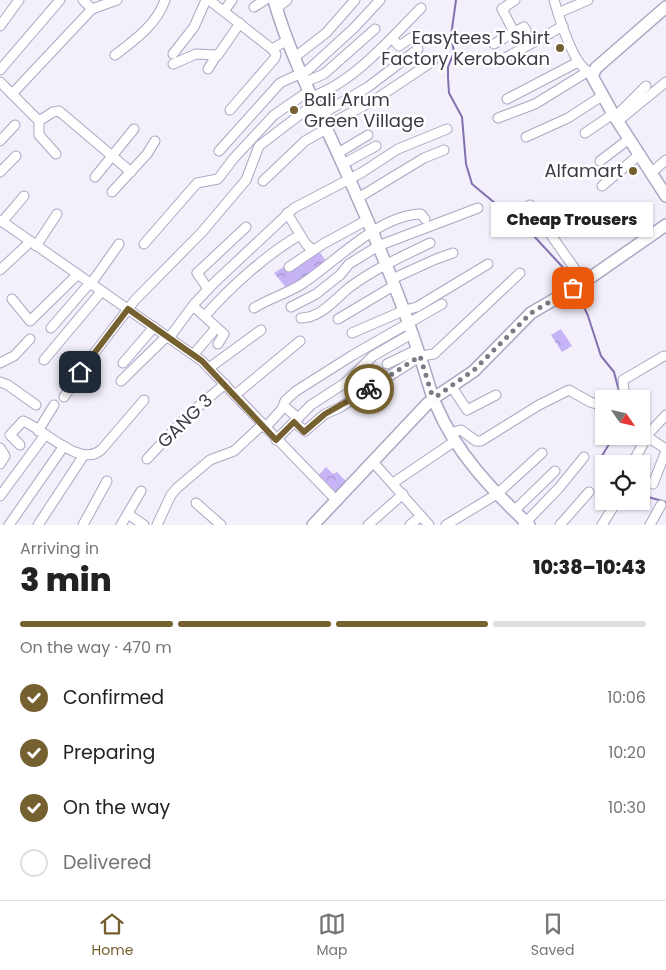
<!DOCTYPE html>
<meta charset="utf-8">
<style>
body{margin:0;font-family:Poppins,sans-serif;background:#f6f6f6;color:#222;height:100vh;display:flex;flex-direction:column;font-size:19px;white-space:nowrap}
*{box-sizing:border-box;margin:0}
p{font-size:16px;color:#767676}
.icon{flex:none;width:28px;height:28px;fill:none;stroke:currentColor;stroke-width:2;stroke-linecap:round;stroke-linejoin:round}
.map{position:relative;height:525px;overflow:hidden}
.sheet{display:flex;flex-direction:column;background:#fff;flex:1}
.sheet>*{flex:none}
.needle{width:32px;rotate:124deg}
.buttons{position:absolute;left:595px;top:390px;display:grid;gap:10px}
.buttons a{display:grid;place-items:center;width:55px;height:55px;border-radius:0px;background:#fff;box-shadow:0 1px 4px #0004;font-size:25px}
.pin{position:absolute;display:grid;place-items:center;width:42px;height:42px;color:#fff;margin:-21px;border-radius:10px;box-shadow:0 2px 8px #0006}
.courier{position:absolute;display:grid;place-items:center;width:50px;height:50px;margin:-25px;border:4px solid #75602f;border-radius:50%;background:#fff;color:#222;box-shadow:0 1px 6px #0007}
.bubble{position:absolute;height:35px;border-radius:0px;background:#fff;box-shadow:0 1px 4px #0004;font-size:16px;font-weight:800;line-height:35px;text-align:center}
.overview em{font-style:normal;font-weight:800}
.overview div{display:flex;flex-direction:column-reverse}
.overview{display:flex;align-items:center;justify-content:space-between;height:85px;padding:0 20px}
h1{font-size:32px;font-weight:800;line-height:38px}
.bar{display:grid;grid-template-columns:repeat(4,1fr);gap:8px 5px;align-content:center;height:60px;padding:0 20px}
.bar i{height:6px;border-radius:4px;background:#e0e0e0}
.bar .active{background:#75602f}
.bar p{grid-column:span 4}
ol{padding:0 20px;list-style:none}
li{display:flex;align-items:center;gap:15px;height:55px}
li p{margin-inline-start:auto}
li .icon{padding:5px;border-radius:50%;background:#75602f;color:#fff;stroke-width:4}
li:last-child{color:#767676}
li i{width:28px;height:28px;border:2px solid #e0e0e0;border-radius:50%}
.dock{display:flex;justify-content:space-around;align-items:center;height:70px;border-top:1px solid #e0e0e0;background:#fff;font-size:14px;color:#767676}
.dock a{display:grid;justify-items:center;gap:2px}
.dock .active{color:#75602f}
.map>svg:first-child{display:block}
.park{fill:url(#park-crowns)}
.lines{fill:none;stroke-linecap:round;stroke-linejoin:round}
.stream{stroke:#8371af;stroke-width:2}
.minor-casing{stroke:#ada6c3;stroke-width:11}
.major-casing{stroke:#ada6c3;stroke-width:14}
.minor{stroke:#fff;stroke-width:9}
.major{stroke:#fff;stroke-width:11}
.done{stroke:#7d7a86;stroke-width:5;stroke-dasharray:0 9}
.route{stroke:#75602f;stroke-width:6}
.poi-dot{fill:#75602f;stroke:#fff;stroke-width:2}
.labels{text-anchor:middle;stroke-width:5;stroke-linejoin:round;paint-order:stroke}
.poi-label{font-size:18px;fill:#3d3a46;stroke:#fff;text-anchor:end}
.street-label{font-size:18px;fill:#3d3a46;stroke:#fff}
</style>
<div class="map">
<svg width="666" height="525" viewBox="0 0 666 525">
<defs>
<pattern id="park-crowns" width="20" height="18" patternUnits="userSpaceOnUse" patternTransform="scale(1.25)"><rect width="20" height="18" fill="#c7b4f7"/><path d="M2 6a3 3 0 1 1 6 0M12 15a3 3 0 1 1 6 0" fill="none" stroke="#a393ca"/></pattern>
</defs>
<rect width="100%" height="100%" fill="#f3f0fc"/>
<!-- park -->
<g class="park">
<path d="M316 246 327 263 287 289 274 273Z"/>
<path d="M561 329 572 346 562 352 551 335Z"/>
<path d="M326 467 333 474 337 472 350 485 340 496 319 475Z"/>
</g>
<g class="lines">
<!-- stream -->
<g class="stream">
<path d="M456 0 451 36 454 52 448 67V77L449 93 462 117 466 164 472 184 532 234 569 274 573 282"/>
<path d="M577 291 588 316 601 356 614 372 621 399"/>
<path d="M604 479 597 464 614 436"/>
<path d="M641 495 666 502"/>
</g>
<defs>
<g id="minor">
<path d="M83 0 92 9"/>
<path d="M209 0 272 49 288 40"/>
<path d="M515 0 502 9 514 32 524 27 526 30"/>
<path d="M554 0C559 17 574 69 592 73"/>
<path d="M254 7 265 0"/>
<path d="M276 9 287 0"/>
<path d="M225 10 232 0"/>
<path d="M558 13 588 0"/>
<path d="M0 26 19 0"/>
<path d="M392 38 399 46 417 34"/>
<path d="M494 44 514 32"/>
<path d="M173 54 194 27 206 0"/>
<path d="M115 55C135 40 157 24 165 0"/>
<path d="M295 57 326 33 355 0"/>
<path d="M498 62 563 26"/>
<path d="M173 64 196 54 218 55 240 23"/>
<path d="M208 69 216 56"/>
<path d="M0 70 60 0"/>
<path d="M0 82 39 121"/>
<path d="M305 82 324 74 375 29"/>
<path d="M12 94 92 9 117 0"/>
<path d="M311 97C353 83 390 39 421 8"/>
<path d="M507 99 578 62"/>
<path d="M230 110 275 58 276 54 272 49"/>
<path d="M320 115 368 87 418 49"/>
<path d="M615 117 646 86"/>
<path d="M498 118 535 104 587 72"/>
<path d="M39 121 53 112 59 111 131 172"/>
<path d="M39 121V135L56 154"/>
<path d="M618 121 666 82"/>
<path d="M325 127 376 99 433 61"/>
<path d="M585 133 613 114"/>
<path d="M526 137 568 118 602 96"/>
<path d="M0 141 15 125"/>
<path d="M219 151 280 83 308 70 354 28 380 0"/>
<path d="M338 153 368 135"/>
<path d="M600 161 629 139"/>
<path d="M343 164 376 146"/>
<path d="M0 172 16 156"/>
<path d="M651 173 666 160"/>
<path d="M95 177 134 129"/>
<path d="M263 181 305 141 326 129"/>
<path d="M602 186 640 154"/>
<path d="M112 192 147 154 155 141"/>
<path d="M358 198 424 158 444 150"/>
<path d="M530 205 584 282"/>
<path d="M287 213 306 244 313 250"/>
<path d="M0 220 202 361 336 500"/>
<path d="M2 222 24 196"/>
<path d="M546 226 570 215"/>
<path d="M144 244 197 183 218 179 234 158 274 115 309 91"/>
<path d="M36 246 57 214"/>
<path d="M289 267 323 244 367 220"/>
<path d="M0 270 30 242"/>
<path d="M392 279 436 259 453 253"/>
<path d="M90 285 119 244"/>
<path d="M208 289 197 273 246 227"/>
<path d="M12 299 30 321 77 275"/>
<path d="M193 306 224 334 218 344"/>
<path d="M291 307 316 294 340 275 349 264 378 246 478 208"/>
<path d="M254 308C270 298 286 294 302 284 336 262 378 215 421 214L425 219"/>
<path d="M205 316C229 288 268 253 300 235"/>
<path d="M301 318C321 318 336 298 350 287 374 269 403 256 430 243"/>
<path d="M338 319 395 285"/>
<path d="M51 328 89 284"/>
<path d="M352 333 405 310 417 307 488 264"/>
<path d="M169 338 195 303 215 282 294 208 361 173 398 149 447 129"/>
<path d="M194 354 216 328"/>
<path d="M44 360 101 292"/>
<path d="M0 363 14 356 30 339"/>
<path d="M123 363 154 327"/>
<path d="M387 364 418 349"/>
<path d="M209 368 261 330"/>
<path d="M121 381 167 336"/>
<path d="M0 382 8 385 36 405"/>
<path d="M452 387 467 410 496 395"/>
<path d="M235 395 300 341"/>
<path d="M64 397 86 364 135 300 202 232 246 180 259 146 314 104"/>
<path d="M625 399 623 380 664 356"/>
<path d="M284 406 298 418"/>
<path d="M294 422 305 431 325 414 339 408 421 356 434 354 520 273"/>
<path d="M265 428 282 409 285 401 296 391 353 355 442 304"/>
<path d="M641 428 649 438 666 449"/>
<path d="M38 431 54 405"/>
<path d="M450 433 461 430 476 441H481L539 405 569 390 590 402 603 406"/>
<path d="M276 440 311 405 345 383 373 356 413 333"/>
<path d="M20 445 10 435 23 421C43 428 81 470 102 449L144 400"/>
<path d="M0 448 5 456 0 464"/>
<path d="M147 459 187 416 225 384"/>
<path d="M373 462 429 525"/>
<path d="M632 464 649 433 666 415"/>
<path d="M393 483 455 441"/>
<path d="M653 484 666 451"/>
<path d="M0 496 45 435"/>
<path d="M196 503 221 525"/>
<path d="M514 511 555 471"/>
<path d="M128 514 144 525"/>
<path d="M9 525 64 446"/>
<path d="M38 525 84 455"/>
<path d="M83 525 107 481"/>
<path d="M121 525 141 491"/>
<path d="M157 525 171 495 177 488 210 460 234 451 262 425"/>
<path d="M368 525 403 494"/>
<path d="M410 525 421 516"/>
<path d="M446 525 497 494 542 453"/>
<path d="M523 525 558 489 584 457"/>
<path d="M560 525 589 492"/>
<path d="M602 525 617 501"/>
<path d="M650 525 661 505"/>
</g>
<g id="major">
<path d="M274 0C290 57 319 111 343 165 377 240 409 316 432 395"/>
<path d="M666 7 596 68 592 76 613 114 666 196"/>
<path d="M437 396 474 371 531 313 584 282 666 225"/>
<path d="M436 405C456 453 492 490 529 525"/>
<path d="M313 525 428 403"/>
</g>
</defs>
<!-- minor casing -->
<use href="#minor" class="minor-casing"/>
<!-- major casing -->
<use href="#major" class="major-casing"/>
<!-- minor -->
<use href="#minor" class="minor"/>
<!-- major -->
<use href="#major" class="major"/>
</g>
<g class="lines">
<!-- done -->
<path class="done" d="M369 389 420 356 432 395 437 396 474 370 531 313 573 288"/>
<!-- route -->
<path class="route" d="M80 372 128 309 202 361 276 440 294 422 304 432 325 414 369 389"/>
</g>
<!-- markers -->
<g class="poi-dot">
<circle cx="560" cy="48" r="5"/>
<circle cx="294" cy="110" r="5"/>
<circle cx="633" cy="171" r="5"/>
</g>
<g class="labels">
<!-- poi labels -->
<g class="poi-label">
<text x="550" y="44">Easytees T Shirt<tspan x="550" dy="21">Factory Kerobokan</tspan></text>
<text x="304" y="106" text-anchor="start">Bali Arum<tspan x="304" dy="21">Green Village</tspan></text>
<text x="623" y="177">Alfamart</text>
</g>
<!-- street labels -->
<g class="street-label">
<text transform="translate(185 421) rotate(-44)" y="6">GANG 3</text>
</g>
</g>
</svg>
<div class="buttons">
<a><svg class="needle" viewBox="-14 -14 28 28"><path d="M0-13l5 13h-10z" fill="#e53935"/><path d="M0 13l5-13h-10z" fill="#767676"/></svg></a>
<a><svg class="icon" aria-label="locate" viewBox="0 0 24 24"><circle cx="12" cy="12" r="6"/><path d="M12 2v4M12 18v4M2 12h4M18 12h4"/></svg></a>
</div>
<div class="pin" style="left:573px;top:288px;background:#ea580c"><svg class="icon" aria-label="bag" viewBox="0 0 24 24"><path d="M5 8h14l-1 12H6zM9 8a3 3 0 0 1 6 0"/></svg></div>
<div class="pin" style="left:80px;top:372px;background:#1f2937"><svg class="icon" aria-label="home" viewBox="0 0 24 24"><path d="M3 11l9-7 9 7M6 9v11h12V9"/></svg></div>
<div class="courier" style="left:369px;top:389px"><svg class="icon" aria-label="bike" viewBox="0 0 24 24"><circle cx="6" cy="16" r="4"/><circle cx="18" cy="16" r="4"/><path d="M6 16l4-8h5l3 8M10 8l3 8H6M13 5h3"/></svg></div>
<div class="bubble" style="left:491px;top:202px;width:162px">Cheap Trousers</div>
</div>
<section class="sheet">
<div class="overview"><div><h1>3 min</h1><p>Arriving in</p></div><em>10:38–10:43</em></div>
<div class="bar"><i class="active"></i><i class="active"></i><i class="active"></i><i></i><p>On the way · 470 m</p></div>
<ol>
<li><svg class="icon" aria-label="check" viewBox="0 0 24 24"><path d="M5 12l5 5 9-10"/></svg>Confirmed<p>10:06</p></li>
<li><svg class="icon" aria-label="check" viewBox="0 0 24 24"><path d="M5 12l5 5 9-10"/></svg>Preparing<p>10:20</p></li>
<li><svg class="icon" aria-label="check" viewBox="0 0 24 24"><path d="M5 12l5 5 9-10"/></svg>On the way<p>10:30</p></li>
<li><i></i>Delivered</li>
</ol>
</section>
<nav class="dock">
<a class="active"><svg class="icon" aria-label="home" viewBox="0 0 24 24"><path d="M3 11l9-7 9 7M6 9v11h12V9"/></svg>Home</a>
<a><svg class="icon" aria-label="map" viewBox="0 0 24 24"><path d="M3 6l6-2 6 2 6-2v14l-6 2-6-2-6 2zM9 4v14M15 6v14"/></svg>Map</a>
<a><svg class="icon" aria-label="saved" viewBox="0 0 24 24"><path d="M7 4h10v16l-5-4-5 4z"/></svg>Saved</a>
</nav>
